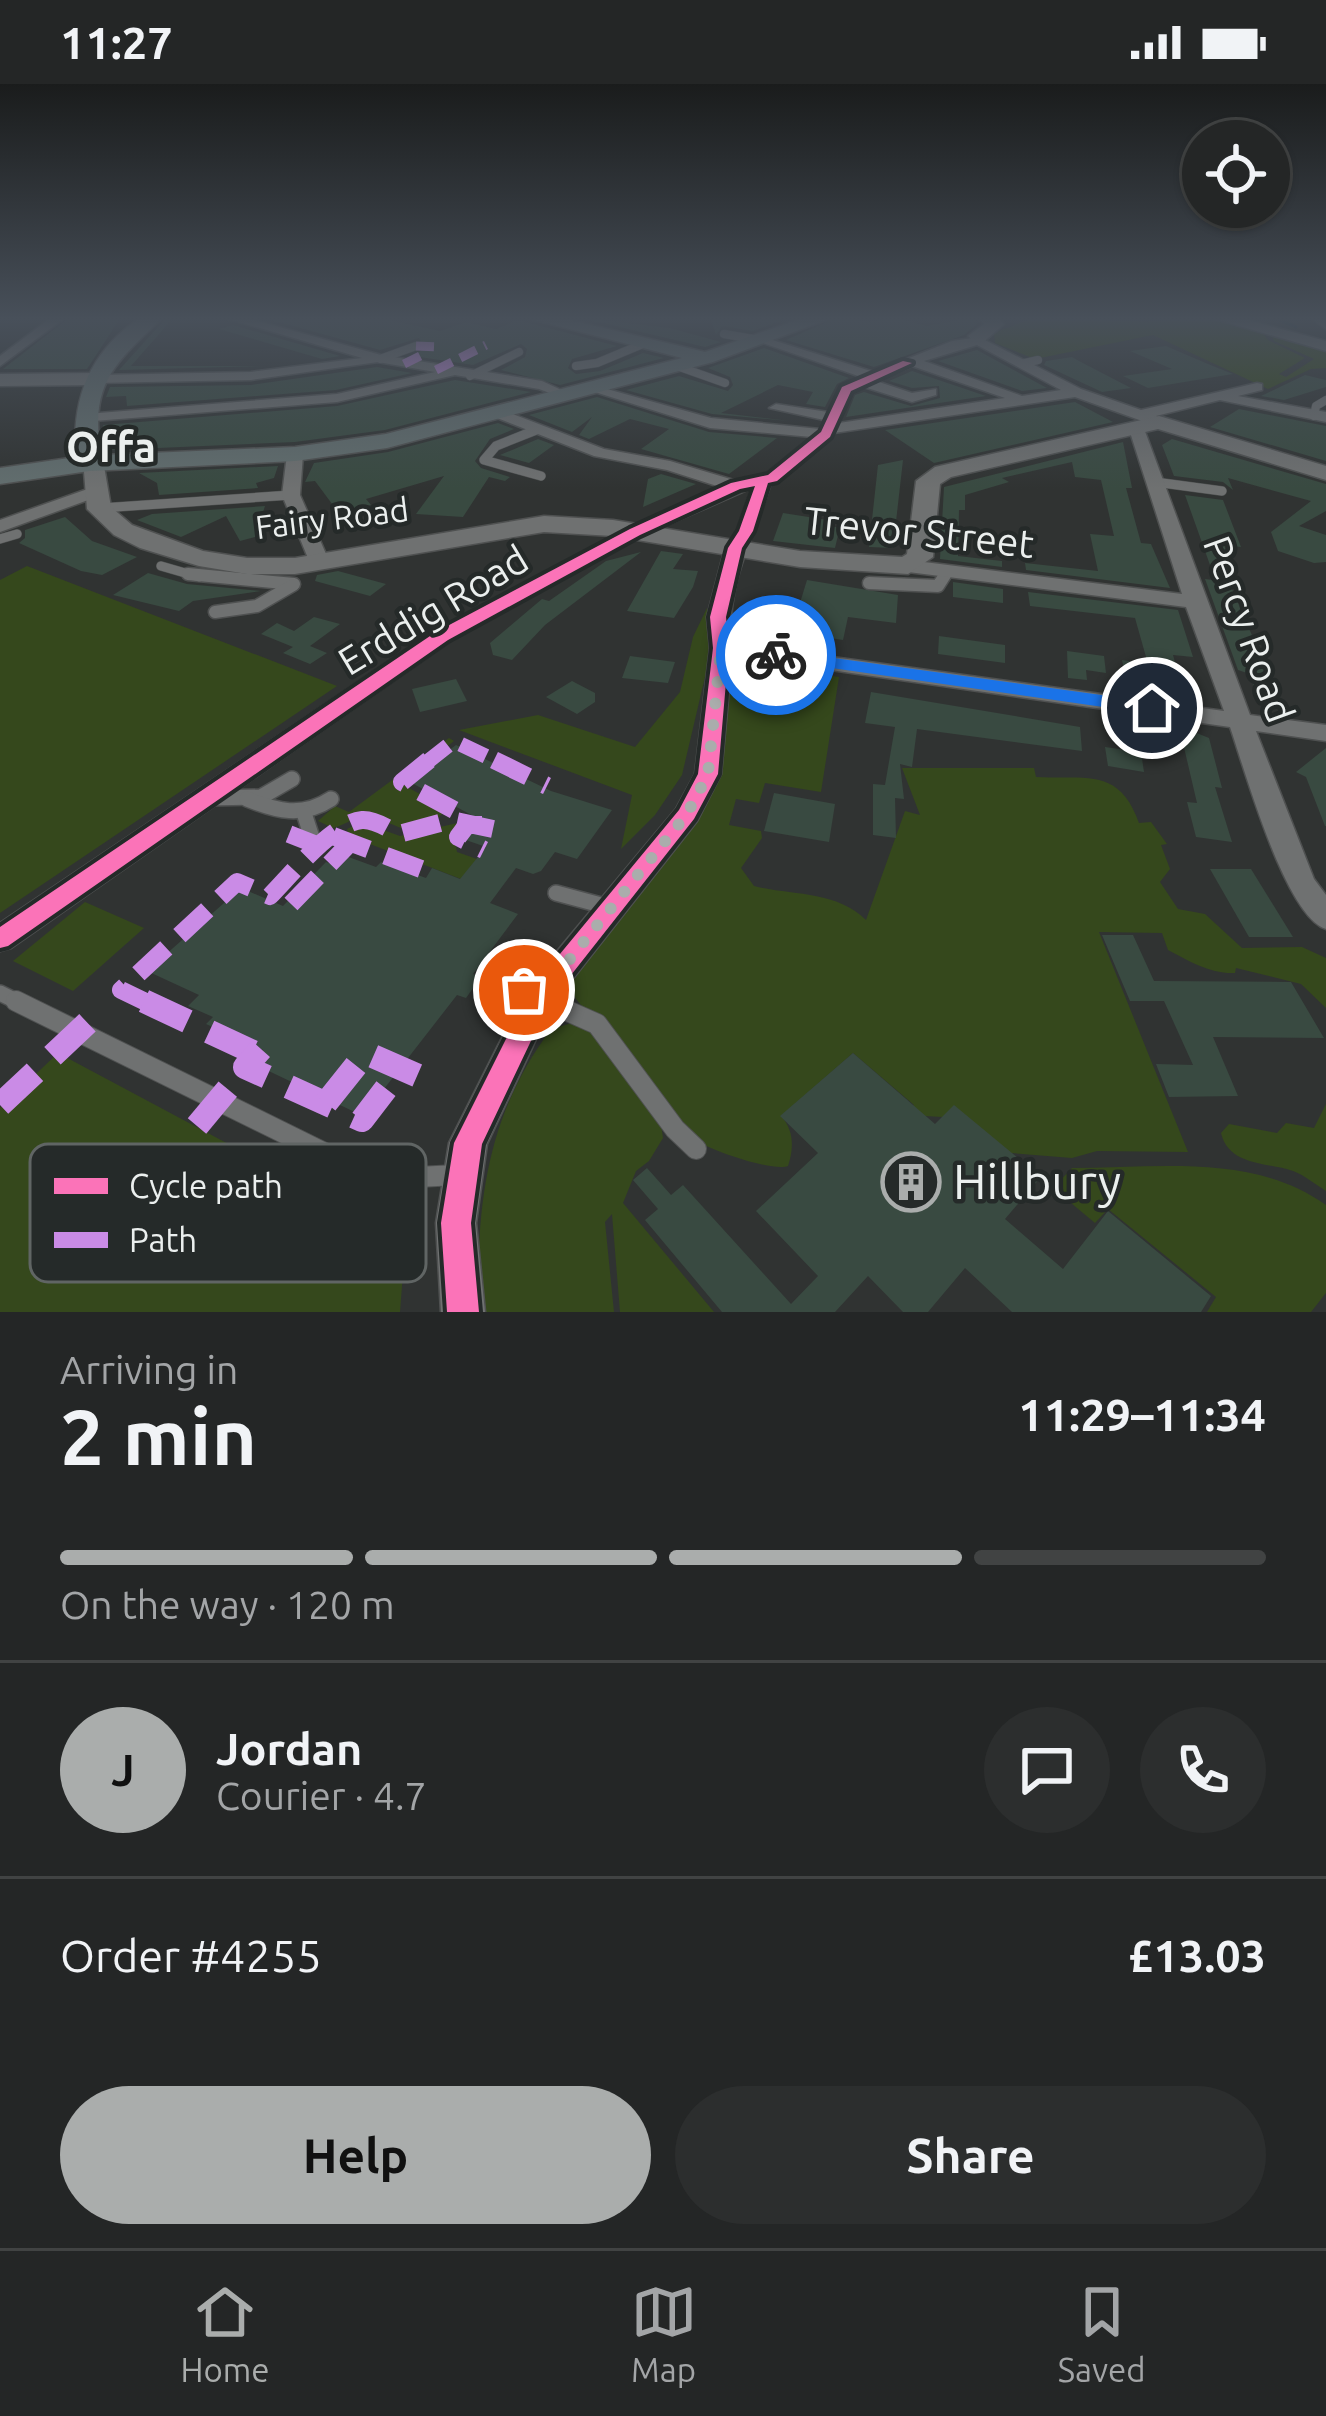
<!DOCTYPE html>
<meta charset="utf-8">
<style>
body{margin:0;font-family:Ubuntu,sans-serif;background:#2c2e2e;color:#f1f3f6;height:100vh;display:flex;flex-direction:column;font-size:45px;white-space:nowrap}
*{box-sizing:border-box;margin:0}
p{font-size:39px;color:#a3a5a7}
.icon{flex:none;width:66px;height:66px;fill:none;stroke:currentColor;stroke-width:2;stroke-linecap:round;stroke-linejoin:round}
.map{position:relative;height:1228px;overflow:hidden}
.sheet{display:flex;flex-direction:column;background:#242626;flex:1}
.sheet>*{flex:none}
.buttons{position:absolute;left:1182px;top:36px;display:grid;gap:24px}
.buttons a{display:grid;place-items:center;width:108px;height:108px;border-radius:50%;background:#242626;box-shadow:0 3px 9px #0004,0 0 0 3px #414343;font-size:60px}
.pin{position:absolute;display:grid;place-items:center;width:102px;height:102px;color:#fff;margin:-51px;border:6px solid #fff;border-radius:50%;box-shadow:0 3px 12px #0007}
.courier{position:absolute;display:grid;place-items:center;width:120px;height:120px;margin:-60px;border:9px solid #1a73e8;border-radius:50%;background:#fff;color:#222;box-shadow:0 3px 15px #0007}
.summary em{font-style:normal;font-weight:700}
.summary div{display:flex;flex-direction:column-reverse}
.summary{display:flex;align-items:center;justify-content:space-between;height:204px;padding:0 60px}
h1{font-size:78px;font-weight:700;line-height:90px}
.bar{display:grid;grid-template-columns:repeat(4,1fr);gap:18px 12px;align-content:center;height:144px;padding:0 60px}
.bar i{height:15px;border-radius:9px;background:#414343}
.bar .active{background:#aaadac}
.bar p{grid-column:span 4}
.line{display:flex;align-items:center;gap:30px;padding:0 60px;border-top:3px solid #414343}
.line div{flex:1}
.round{display:grid;place-items:center;flex:none;width:126px;height:126px;border-radius:63px;background:#2c2e2e}
.cta{display:flex;gap:24px;margin-top:auto;padding:24px 60px}
.cta a{flex:1;height:138px;border-radius:72px;background:#aaadac;color:#111;font-size:48px;font-weight:700;line-height:138px;text-align:center}
.cta a+a{background:#2c2e2e;color:#f1f3f6}
.status{display:flex;justify-content:space-between;align-items:center;height:84px;padding:0 60px;background:#242626;direction:ltr}
.status svg{height:33px;fill:currentColor}
.dock{display:flex;justify-content:space-around;align-items:center;height:168px;border-top:3px solid #414343;background:#242626;font-size:33px;color:#a3a5a7}
.dock a{display:grid;justify-items:center;gap:6px}
.dock .active{color:#aaadac}
.map>svg:first-child{display:block}
.green{fill:#35481c}
.lines{fill:none;stroke-linecap:round;stroke-linejoin:round}
.stream{stroke:#0d2739;stroke-width:3}
.building{fill:#394a41}
.lane-far4-casing{stroke:#4f5151;stroke-width:9}
.lane-far3-casing{stroke:#4f5151;stroke-width:10}
.lane-far2-casing{stroke:#4f5151;stroke-width:15}
.lane-far1-casing{stroke:#4f5151;stroke-width:18}
.lane-casing{stroke:#4f5151;stroke-width:22}
.street-casing{stroke:#4f5151;stroke-width:3}
.secondary-casing{stroke:#4f5151;stroke-width:3}
.primary-casing{stroke:#4f5151;stroke-width:3}
.lane-far4{stroke:#6f7171;stroke-width:8}
.lane-far3{stroke:#6f7171;stroke-width:9}
.lane-far2{stroke:#6f7171;stroke-width:12}
.lane-far1{stroke:#6f7171;stroke-width:15}
.lane{stroke:#6f7171;stroke-width:20}
.street{fill:#6f7171;fill-rule:evenodd}
.secondary{fill:#6f7171;fill-rule:evenodd}
.primary{fill:#626e6e;fill-rule:evenodd}
.quiet-far3{stroke:#ca8be6;stroke-width:9;stroke-dasharray:18 9;stroke-linecap:butt}
.quiet-far2{stroke:#ca8be6;stroke-width:15;stroke-dasharray:28 15;stroke-linecap:butt}
.quiet-far1{stroke:#ca8be6;stroke-width:18;stroke-dasharray:38 18;stroke-linecap:butt}
.quiet{stroke:#ca8be6;stroke-width:24;stroke-dasharray:48 24;stroke-linecap:butt}
.cycleway-casing{stroke:#252a29;stroke-width:8}
.cycleway{fill:#fb73b8;fill-rule:evenodd}
.route{fill:#1a73e8}
.done{stroke:#aaadac;stroke-width:12;stroke-dasharray:0 21.6}
.labels{text-anchor:middle;stroke-width:9;stroke-linejoin:round;paint-order:stroke}
.far-street-label{font-size:33px;fill:#ebefee;stroke:#252a29}
.street-label{font-size:39px;fill:#ebefee;stroke:#252a29}
.far-district-label{font-size:42px;font-weight:bold;fill:#ebefee;stroke:#252a29}
.near-poi-label{font-size:48px;fill:#ebefee;stroke:#252a29;text-anchor:start}
.key{fill:#252a29;stroke:#606564;stroke-width:3}
.key-label{font-size:33px;fill:#ebefee}
</style>
<div class="status"><b>11:27</b><svg viewBox="0 0 49 12"><path d="M0 12V9h3v3zM5 12V6h3v6zM10 12V3h3v9zM15 12V0h3v12zM26 1h20v11H26zM47 4h2v5h-2z"/></svg></div>
<div class="map">
<svg width="1326" height="1228" viewBox="0 0 1326 1228">
<rect width="100%" height="100%" fill="#303332"/>
<!-- green -->
<g class="green">
<path d="M1036 233 1144 238 1207 233 1263 249 1268 256 1305 274 1279 290 1286 293 1314 275 1274 257 1272 251 1326 264V284L1311 285 1268 305 1153 251 1035 275 995 259 994 249Z"/>
<path d="M27 482 337 602 0 829V496Z"/>
<path d="M707 524 712 563 682 691 655 731 621 765 632 711 459 646 538 631 635 663 680 608 693 553Z"/>
<path d="M726 577 839 593 821 708 765 699 759 719 736 715 729 741 761 747 762 754 741 784 754 802C792 812 835 806 866 836L905 727 920 731 902 684H1034L1036 693C1087 696 1119 683 1139 739L1151 738 1167 760 1161 761 1170 785 1160 798 1178 825 1205 830 1242 864 1302 863 1326 874V924L1301 900 1236 884 1235 889C1210 890 1189 877 1168 866L1162 849 1099 848 1188 1068 1097 1067 1072 1074 1011 1069 943 1033 905 1031 914 1021 853 969 781 1032C794 1046 794 1064 788 1082 772 1088 705 1065 691 1053 659 1025 634 974 605 942 591 926 574 923 571 900L592 863 689 734Z"/>
<path d="M449 654 454 657 400 699 447 725C407 769 398 730 360 734 351 735 342 742 333 744L318 737 335 722 349 728Z"/>
<path d="M361 738 400 752 462 738 454 753 457 768 477 775 461 795 349 752 347 745Z"/>
<path d="M85 818 144 844 73 907 13 877Z"/>
<path d="M579 937 596 946 660 1034 663 1054 649 1077 636 1087 623 1119 714 1228H620L612 1130 605 1138 614 1228H478C477 1121 485 1034 551 945Z"/>
<path d="M58 969 393 1148 405 1162 400 1228H0V1024Z"/>
<path d="M1326 1020V1107C1315 1100 1304 1091 1293 1087 1266 1078 1229 1082 1221 1049L1229 1040 1277 1049 1286 1039 1314 1044Z"/>
<path d="M1072 1084C1157 1084 1254 1069 1326 1121V1209L1311 1228H1207L1216 1213 1108 1125 1095 1139 1053 1104Z"/>
</g>
<g class="lines">
<!-- stream -->
<path class="stream" d="M1273 233 1296 243"/>
</g>
<!-- building -->
<g class="building">
<path d="M70 233H121L87 285H3Z"/>
<path d="M167 233H174L131 282H265L119 286Z"/>
<path d="M261 233H375L440 247 466 238 496 245 518 236 617 262 572 275 568 284 576 290 600 287 643 269 664 274 560 301 501 286 525 273 527 265 521 260 473 281 413 272 424 265 419 254 380 266Z"/>
<path d="M710 233H791L753 247 722 242 716 251Z"/>
<path d="M838 233 872 238 893 233 927 242 973 233 977 240 964 251 874 283 786 256Z"/>
<path d="M593 235 670 244 721 258 705 263 590 236Z"/>
<path d="M233 241 340 272 322 275 219 245Z"/>
<path d="M1166 262 1208 280 1233 290 1148 304 1123 292 1172 285 1130 267Z"/>
<path d="M764 264 849 294 837 300 825 323 806 320 813 308 778 301 721 329 790 337 712 330 626 306 679 292 728 307 733 301 730 293 708 284Z"/>
<path d="M977 266 1047 304 1022 307 938 277Z"/>
<path d="M1072 273 1079 277 1131 304 1102 308 1044 281 1046 277Z"/>
<path d="M377 283 412 289 336 306 127 322 126 312 106 313 110 303 251 301Z"/>
<path d="M912 287 986 312 846 333 855 311 864 308 911 322 940 314 939 302 912 304 889 297Z"/>
<path d="M1305 291 1326 296V303L1284 316 1261 312Z"/>
<path d="M455 296 531 308 385 346 295 358 112 366 104 360 103 341 337 322Z"/>
<path d="M597 313 709 348 777 354 729 390 641 365 669 345 630 335 589 355 579 351 592 333 572 348 529 331Z"/>
<path d="M1075 318 1113 338 934 379 885 346Z"/>
<path d="M1239 325 1326 342V377L1210 343Z"/>
<path d="M498 339 514 345 490 355 475 377 481 384 510 393 505 397 489 393 463 433 416 430 444 392 366 415 371 421 338 428 315 397 305 398 314 379 388 368Z"/>
<path d="M538 355 554 361 529 379 500 371Z"/>
<path d="M1172 355 1326 400V427L1299 442 1326 451V478L1314 479 1278 467 1271 448 1311 417 1228 394 1233 406 1223 398 1174 392 1162 361Z"/>
<path d="M1123 358 1132 404H1126L1141 459 1151 460 1170 504 1026 486 1025 479 1098 487 1090 450 1114 452 1101 396 1075 393 1072 378 1002 394 1009 398 965 411V426H959L958 472 1002 477V483L940 475 944 403Z"/>
<path d="M903 376 893 464 869 463 878 381Z"/>
<path d="M278 382 274 394 256 399 258 404 159 411 157 399 139 389Z"/>
<path d="M661 390 696 400 643 423 648 395Z"/>
<path d="M1185 411 1223 416 1241 463 1224 461 1239 498 1215 495Z"/>
<path d="M265 422 255 453 240 457 226 432 181 453 137 436 152 430Z"/>
<path d="M783 429 834 437 833 443H840L835 464 773 457Z"/>
<path d="M65 433 92 457 137 473 102 491 81 487 19 459 25 454V446Z"/>
<path d="M661 467 683 470 673 485 698 487 693 503 674 534 627 527Z"/>
<path d="M641 468 545 541 512 576 493 571 490 559 542 515 549 517 606 477Z"/>
<path d="M338 487 386 500 370 512 315 497 317 491Z"/>
<path d="M148 489 187 500 261 507 193 517 179 527 113 511Z"/>
<path d="M1205 495 1229 498 1282 621 1259 618 1250 590 1238 586Z"/>
<path d="M807 496 898 511 896 539 848 533 843 556 791 548Z"/>
<path d="M953 498 1003 505V519L953 513Z"/>
<path d="M1028 508 1178 526 1193 573 1173 571 1182 603 1126 595 1122 576 1148 580 1135 534 1030 522Z"/>
<path d="M314 533 340 540 310 562 327 569 310 580 283 569 293 563 261 550 277 539 294 547Z"/>
<path d="M939 552 1005 561V579L938 570Z"/>
<path d="M1067 567 1104 572 1106 589 1086 586 1087 596 1068 594Z"/>
<path d="M630 572 675 578 668 599 622 594Z"/>
<path d="M456 595 467 617 420 628 412 605Z"/>
<path d="M572 597 595 609V618L577 630 546 613Z"/>
<path d="M871 608 1080 643 1082 667 917 645 912 683 900 680 904 715 895 714 896 754 873 751V700L885 701 895 643 865 639Z"/>
<path d="M1179 642 1209 654 1222 704 1215 703 1232 758 1196 753 1187 718 1197 719Z"/>
<path d="M456 661 551 707 612 726 577 775 555 768 541 787 533 790 516 784 490 819 518 830 473 890 481 893 466 914 457 911 363 1032 252 979 263 966 206 940 213 933 188 922 199 911 147 887 241 804 283 822 326 778 334 781 343 771 376 783 381 778 426 794 432 784 460 795 486 763 460 754 477 734 408 697Z"/>
<path d="M1105 663 1141 668 1144 688 1108 682Z"/>
<path d="M1326 664V742H1325L1306 693 1296 688Z"/>
<path d="M774 709 835 720 829 758 764 747Z"/>
<path d="M1210 785H1251L1293 853H1249Z"/>
<path d="M1102 851H1133L1154 897 1291 898 1324 954 1213 953 1238 1012 1169 1013 1156 980 1193 981 1164 917H1130Z"/>
<path d="M853 969 935 1040 954 1021 1041 1093 1005 1135 1063 1185 1108 1127 1211 1212 1201 1228H1012L965 1184 928 1228H903L868 1192 835 1228H722L645 1136 658 1125 633 1096 647 1084 671 1111 683 1101 791 1220 818 1192 756 1127 818 1069 780 1032Z"/>
</g>
<g class="lines">
<defs>
<g id="lane-far4">
<path d="M724 250 759 256"/>
<path d="M380 275 416 262"/>
<path d="M1025 279 1038 276"/>
<path d="M576 282 597 279 645 259"/>
<path d="M677 282 725 299"/>
<path d="M470 292 519 268"/>
<path d="M1314 332 1316 322 1326 316"/>
</g>
<g id="lane-far3">
<path d="M536 346 496 362 484 376 541 392"/>
<path d="M1155 398 1222 407"/>
<path d="M101 424 291 411"/>
<path d="M0 455 17 450"/>
<path d="M161 482 199 493"/>
</g>
<g id="lane-far2">
<path d="M188 490 294 500"/>
<path d="M869 499 938 502 945 491"/>
<path d="M215 528 257 522 293 501"/>
</g>
<g id="lane-far1">
<path d="M208 714 261 713 292 695"/>
<path d="M247 715C277 727 302 734 331 715"/>
<path d="M304 729 314 760"/>
<path d="M556 809 612 824"/>
<path d="M510 901 552 920"/>
<path d="M0 909 22 920"/>
</g>
<g id="lane">
<path d="M16 917 355 1084 399 1094 456 1091"/>
<path d="M545 917 597 940 675 1045 696 1065"/>
</g>
<g id="street">
<path d="M52 233H66L0 282V272Z"/>
<path d="M222 233H243L381 271 542 297 570 310 563 314 539 305 455 291 337 318 81 338V332L86 330 337 310 435 288 378 278 251 296 95 299 88 295 95 291 251 288 362 274Z"/>
<path d="M1310 233H1324L1326 245Z"/>
<path d="M760 252 874 288 952 257 979 253 1081 305 1141 326 1257 299 1262 300V306L1238 312 1326 328V338L1220 316 1156 332 1167 338 1159 343 1075 313 834 349 778 398 771 399C754 452 725 502 732 559L1224 627 1186 523 908 488 898 482 908 476 1182 510 1129 345 1143 342 1250 631 1326 641V657L1256 647 1314 795 1326 811V845C1285 832 1245 686 1230 643L732 572 721 690 697 737 552 921 487 1060 476 1139 485 1228H441L436 1139 449 1059 528 902 676 725 695 690 710 564 707 533 725 464 737 447 752 404 642 452 450 557 11 864 0 867V839L434 547 628 444 720 403 667 386 594 372 492 332V326H502L604 365 670 377 737 397 766 390 812 353 710 344 582 304 589 300 711 334 820 345 824 336 769 324 776 320 828 328 841 302 861 293 760 258ZM977 261 1061 306 1022 312 924 277ZM912 282 1005 314 839 339 852 308 864 303 912 318 936 311V305L912 309 876 297Z"/>
<path d="M295 365 303 370 300 411 330 479 320 485 310 479 282 411 287 370Z"/>
<path d="M96 402 102 403V411L0 448V436Z"/>
</g>
<g id="secondary">
<path d="M977 233H997L1004 240 979 262 968 252 984 240Z"/>
<path d="M1208 233H1237L1326 257V267Z"/>
<path d="M0 290 95 289 105 295 95 301 0 302Z"/>
<path d="M1159 332 1326 382V396L1158 345 951 393 940 400 933 473 908 490 800 483 613 452 544 448 295 490H247L199 482 140 464 114 451 87 425 84 388 78 379 89 372 104 382 111 423 132 441 203 467 247 474H295L544 432 613 436 800 467 902 473 907 470 916 397 935 383Z"/>
</g>
<path id="primary" d="M141 233H163C115 280 89 298 101 371L295 363 386 350 682 274 523 233H557L705 268 806 233H834L713 278 387 364 295 377 89 387 0 400V384L76 373C71 314 90 267 141 233Z"/>
</defs>
<!-- lane-far4 casing -->
<use href="#lane-far4" class="lane-far4-casing"/>
<!-- lane-far3 casing -->
<use href="#lane-far3" class="lane-far3-casing"/>
<!-- lane-far2 casing -->
<use href="#lane-far2" class="lane-far2-casing"/>
<!-- lane-far1 casing -->
<use href="#lane-far1" class="lane-far1-casing"/>
<!-- lane casing -->
<use href="#lane" class="lane-casing"/>
<!-- street casing -->
<use href="#street" class="street-casing"/>
<!-- secondary casing -->
<use href="#secondary" class="secondary-casing"/>
<!-- primary casing -->
<use href="#primary" class="primary-casing"/>
<!-- lane-far4 -->
<use href="#lane-far4" class="lane-far4"/>
<!-- lane-far3 -->
<use href="#lane-far3" class="lane-far3"/>
<!-- lane-far2 -->
<use href="#lane-far2" class="lane-far2"/>
<!-- lane-far1 -->
<use href="#lane-far1" class="lane-far1"/>
<!-- lane -->
<use href="#lane" class="lane"/>
<!-- street -->
<use href="#street" class="street"/>
<!-- secondary -->
<use href="#secondary" class="secondary"/>
<!-- primary -->
<use href="#primary" class="primary"/>
<!-- quiet-far3 -->
<g class="quiet-far3">
<path d="M416 262 439 263"/>
<path d="M404 280 422 271"/>
<path d="M436 286 486 261"/>
</g>
<!-- quiet-far2 -->
<path class="quiet-far2" d="M426 679 454 657 500 679"/>
<!-- quiet-far1 -->
<g class="quiet-far1">
<path d="M429 676 402 698 469 734"/>
<path d="M494 676 547 702"/>
<path d="M482 741H467L458 753 484 766"/>
<path d="M289 750 322 763"/>
<path d="M333 752 429 788"/>
<path d="M291 820 351 758"/>
<path d="M150 920 121 906 237 798 270 812C290 792 333 738 362 736 375 735 388 745 399 750L451 736 493 745"/>
</g>
<!-- quiet -->
<g class="quiet">
<path d="M144 917 257 970"/>
<path d="M261 965 245 983 362 1036 401 985"/>
<path d="M326 1019 366 969 423 994"/>
<path d="M0 1021 99 928"/>
<path d="M197 1042 237 994"/>
</g>
<defs>
<path id="cycleway" d="M903 277 912 279 851 307 830 353 777 397 768 399 753 447 742 464 726 533 729 564 718 690 694 735 549 919 482 1060 471 1139 479 1228H447L441 1139 454 1059 531 905 679 726 698 690 713 564 710 533 728 464 739 447 755 402 740 405 640 451 448 556 8 862 0 864V843L436 548 630 445 731 399 768 391 821 348 842 303Z"/>
</defs>
<!-- cycleway casing -->
<use href="#cycleway" class="cycleway-casing"/>
<!-- cycleway -->
<use href="#cycleway" class="cycleway"/>
</g>
<!-- sky -->
<linearGradient id="sky" x2="0" y2="1"><stop stop-color="#1a1c1c"/><stop offset="0.58" stop-color="#48505a"/><stop offset="1" stop-color="#48505a" stop-opacity="0"/></linearGradient>
<rect width="1326" height="405" fill="url(#sky)"/>
<!-- route -->
<path class="route" d="M776 566 1152 618 1162 624 1152 630 769 575V567Z"/>
<g class="lines">
<!-- done -->
<path class="done" d="M524 906 540 912 687 730 708 690 721 564 776 571"/>
</g>
<!-- icons -->
<defs>
<symbol id="building-ring" viewBox="-11 -11 22 22"><circle r="9.5" fill="#252a29" stroke="#aaadac" stroke-width="1.5"/><path d="M-4-6H4V6H1V3H-1V6H-4ZM-2.5-4.3h1.7v1.8h-1.7ZM.8-4.3h1.7v1.8H.8ZM-2.5-1h1.7V.8h-1.7ZM.8-1h1.7V.8H.8Z" fill="#aaadac"/></symbol>
</defs>
<g fill-rule="evenodd">
<use href="#building-ring" x="878" y="1065" width="66" height="66"/>
</g>
<g class="labels">
<!-- far-street labels -->
<g class="far-street-label">
<text transform="translate(332 434) rotate(-7)" y="12">Fairy Road</text>
</g>
<!-- street labels -->
<g class="street-label">
<text transform="translate(919 448) rotate(6)" y="14">Trevor Street</text>
<text transform="translate(433 526) rotate(-31)" y="14">Erddig Road</text>
<text transform="translate(1249 545) rotate(70)" y="14">Percy Road</text>
</g>
<!-- far-district labels -->
<g class="far-district-label">
<text x="111" y="378">Offa</text>
</g>
<!-- near-poi labels -->
<g class="near-poi-label">
<text x="953" y="1115">Hillbury</text>
</g>
</g>
<!-- legend -->
<rect x="30" y="1060" width="396" height="138" rx="18" class="key"/>
<rect x="54" y="1094" width="54" height="16" fill="#fb73b8"/>
<rect x="54" y="1148" width="54" height="16" fill="#ca8be6"/>
<g class="key-label">
<text x="129" y="1114">Cycle path</text>
<text x="129" y="1168">Path</text>
</g>
</svg>
<div class="buttons">
<a><svg class="icon" aria-label="locate" viewBox="0 0 24 24"><circle cx="12" cy="12" r="6"/><path d="M12 2v4M12 18v4M2 12h4M18 12h4"/></svg></a>
</div>
<div class="pin" style="left:524px;top:906px;background:#ea580c"><svg class="icon" aria-label="bag" viewBox="0 0 24 24"><path d="M5 8h14l-1 12H6zM9 8a3 3 0 0 1 6 0"/></svg></div>
<div class="pin" style="left:1152px;top:624px;background:#1f2937"><svg class="icon" aria-label="home" viewBox="0 0 24 24"><path d="M3 11l9-7 9 7M6 9v11h12V9"/></svg></div>
<div class="courier" style="left:776px;top:571px"><svg class="icon" aria-label="bike" viewBox="0 0 24 24"><circle cx="6" cy="16" r="4"/><circle cx="18" cy="16" r="4"/><path d="M6 16l4-8h5l3 8M10 8l3 8H6M13 5h3"/></svg></div>
</div>
<section class="sheet">
<div class="summary"><div><h1>2 min</h1><p>Arriving in</p></div><em>11:29–11:34</em></div>
<div class="bar"><i class="active"></i><i class="active"></i><i class="active"></i><i></i><p>On the way · 120 m</p></div>
<div class="line" style="height:216px"><b class="round" style="background:#aaadac;color:#111">J</b><div><b>Jordan</b><p>Courier · 4.7</p></div><a class="round"><svg class="icon" aria-label="chat" viewBox="0 0 24 24"><path d="M4 5h16v11H9l-5 4z"/></svg></a><a class="round"><svg class="icon" aria-label="phone" viewBox="0 0 24 24"><path d="M5 4h4l2 5-3 2q2 4 5 5l2-3 5 2v4C11 20 4 13 5 4z"/></svg></a></div>
<div class="line" style="height:156px"><div>Order #4255</div><b>£13.03</b></div>
<div class="cta"><a>Help</a><a>Share</a></div>
</section>
<nav class="dock">
<a class="active"><svg class="icon" aria-label="home" viewBox="0 0 24 24"><path d="M3 11l9-7 9 7M6 9v11h12V9"/></svg>Home</a>
<a><svg class="icon" aria-label="map" viewBox="0 0 24 24"><path d="M3 6l6-2 6 2 6-2v14l-6 2-6-2-6 2zM9 4v14M15 6v14"/></svg>Map</a>
<a><svg class="icon" aria-label="saved" viewBox="0 0 24 24"><path d="M7 4h10v16l-5-4-5 4z"/></svg>Saved</a>
</nav>
